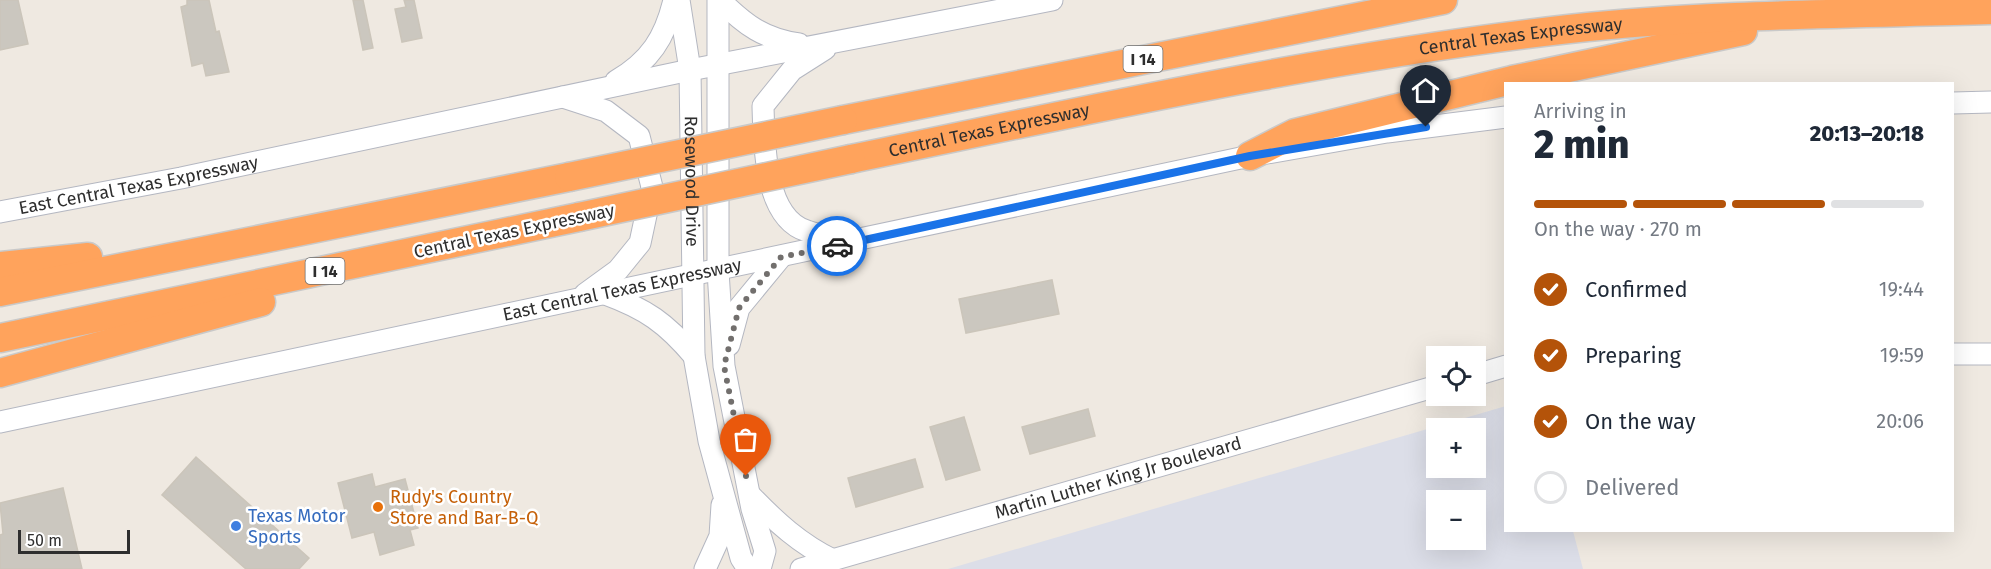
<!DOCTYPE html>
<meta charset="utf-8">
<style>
body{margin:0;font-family:"Fira Sans",sans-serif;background:#f2f2f3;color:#1f2937;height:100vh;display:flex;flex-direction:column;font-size:22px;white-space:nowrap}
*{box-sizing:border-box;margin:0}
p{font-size:20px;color:#747a83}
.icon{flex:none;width:33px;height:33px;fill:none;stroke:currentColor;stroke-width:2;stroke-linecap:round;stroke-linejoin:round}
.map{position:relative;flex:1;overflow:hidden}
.side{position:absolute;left:1504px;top:82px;width:450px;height:450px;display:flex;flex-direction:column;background:#fff;border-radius:0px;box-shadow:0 6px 24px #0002}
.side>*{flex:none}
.fabs{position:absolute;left:1426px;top:346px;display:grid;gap:12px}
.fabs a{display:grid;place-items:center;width:60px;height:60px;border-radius:0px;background:#fff;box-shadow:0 6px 24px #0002;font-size:30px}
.scale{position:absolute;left:18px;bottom:15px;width:112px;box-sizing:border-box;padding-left:6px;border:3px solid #2e2e2e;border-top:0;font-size:16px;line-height:21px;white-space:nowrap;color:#2e2e2e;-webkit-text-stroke:4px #fff;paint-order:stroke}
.pin{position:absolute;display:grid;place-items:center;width:51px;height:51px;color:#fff;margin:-62px -26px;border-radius:50% 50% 50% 0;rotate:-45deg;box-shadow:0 0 6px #0007}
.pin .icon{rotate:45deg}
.courier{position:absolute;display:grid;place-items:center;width:60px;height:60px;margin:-30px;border:4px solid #1a73e8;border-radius:50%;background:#fff;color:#222;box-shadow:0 2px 8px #0007}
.overview em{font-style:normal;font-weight:800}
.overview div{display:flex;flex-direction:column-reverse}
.overview{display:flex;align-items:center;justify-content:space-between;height:102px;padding:0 30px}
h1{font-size:39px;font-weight:800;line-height:45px}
.bar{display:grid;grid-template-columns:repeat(4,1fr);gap:9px 6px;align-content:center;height:72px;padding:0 30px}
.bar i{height:8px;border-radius:4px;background:#e0e1e3}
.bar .current{background:#b45309}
.bar p{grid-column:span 4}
ol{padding:0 30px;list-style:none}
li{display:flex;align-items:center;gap:18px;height:66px}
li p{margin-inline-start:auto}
li .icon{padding:6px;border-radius:50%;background:#b45309;color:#fff;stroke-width:4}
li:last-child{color:#747a83}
li i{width:33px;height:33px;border:3px solid #e0e1e3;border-radius:50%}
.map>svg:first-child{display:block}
.airport{fill:#dcdee8;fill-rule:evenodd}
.building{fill:#cbc7bf;stroke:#cbc5ba;stroke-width:1.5}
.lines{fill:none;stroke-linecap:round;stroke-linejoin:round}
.secondary-casing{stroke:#b4b7c1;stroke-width:23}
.highway-casing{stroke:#c9c9c9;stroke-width:31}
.secondary{stroke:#fff;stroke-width:21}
.highway{stroke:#ffa35c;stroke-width:28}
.highway-bridge-casing{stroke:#c9c9c9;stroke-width:31;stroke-linecap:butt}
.highway-bridge{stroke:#ffa35c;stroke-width:28}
.done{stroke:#726f6d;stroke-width:6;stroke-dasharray:0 10.8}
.route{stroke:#1a73e8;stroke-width:8}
.food-dot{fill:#e8710a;stroke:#fff;stroke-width:2}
.shop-dot{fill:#3f7fe0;stroke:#fff;stroke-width:2}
.labels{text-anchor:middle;stroke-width:5;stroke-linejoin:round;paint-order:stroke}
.shield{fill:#fff;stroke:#6d6d6d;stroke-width:1.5}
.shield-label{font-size:16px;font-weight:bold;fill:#2e2e2e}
.street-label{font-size:18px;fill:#2e2e2e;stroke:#fff}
.food-label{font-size:18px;fill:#c56008;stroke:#fff;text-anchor:start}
.shop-label{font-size:18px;fill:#366cbe;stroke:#fff;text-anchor:start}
</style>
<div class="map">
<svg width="1991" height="569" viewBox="0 0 1991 569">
<rect width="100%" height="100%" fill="#efe9e1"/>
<!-- airport -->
<path class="airport" d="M1506 406V531H1573L1583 569H948ZM1437 429H1476V468H1437ZM1437 501H1476V540H1437Z"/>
<!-- building -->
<g class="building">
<path d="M0 0H18L28 44 0 50Z"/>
<path d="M187 0H209L216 32 219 31 229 72 206 76 203 63 192 66 181 7 187 5Z"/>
<path d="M353 0H363L373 48 363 50Z"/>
<path d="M404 0H414L422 38 402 42 395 9 406 7Z"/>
<path d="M1052 280 1059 314 966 333 959 299Z"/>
<path d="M1088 409 1095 436 1030 454 1022 427Z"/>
<path d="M964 417 980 470 946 480 930 427Z"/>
<path d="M196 457 309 558 299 569H246L162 495Z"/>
<path d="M915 459 923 487 856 507 848 478Z"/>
<path d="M372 474 375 487 405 479 418 528 410 530 414 545 380 555 374 532 352 538 338 483Z"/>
<path d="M63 488 82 569H0V535L3 534 0 503Z"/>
</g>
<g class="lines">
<defs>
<g id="secondary">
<path id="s1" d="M679 0 690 70 694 356 709 441 741 558 748 569"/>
<path d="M718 0V271L724 366 752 509 765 551 760 569"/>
<path d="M720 0C745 25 764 39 799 44"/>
<path d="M825 49 792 70 763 106C764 143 764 218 807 231 819 236 835 236 848 238"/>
<path d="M616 81C650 61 665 38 674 0"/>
<path d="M563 97 606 111 639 136 652 187 640 243 618 270 585 294"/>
<path d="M1953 103 1991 102"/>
<path id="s2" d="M0 212 181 178 690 70 1052 0"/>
<path d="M605 294C646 309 666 323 694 356"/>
<path d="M729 345 739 308 781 257"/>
<path d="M1953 354H1991"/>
<path d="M1476 375 1506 366"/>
<path id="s3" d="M0 422 1250 156 1387 132 1506 117"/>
<path d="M750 495C776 522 800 544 833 560"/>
<path d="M705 569 720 536 722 505"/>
<path id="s4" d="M801 569 1437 386"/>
</g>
<g id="highway">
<path d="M843 120 1443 0"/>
<path d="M1250 156 1295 133 1512 80 1743 31"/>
<path id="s5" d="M851 159C1089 110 1328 56 1569 29 1709 14 1850 14 1991 10"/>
<path d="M0 266 88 257"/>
<path d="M0 292 569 177"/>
<path d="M0 338 579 217"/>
<path d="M0 373 261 302"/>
</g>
</defs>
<!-- secondary casing -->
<use href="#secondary" class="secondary-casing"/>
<!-- highway casing -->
<use href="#highway" class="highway-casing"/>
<!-- secondary -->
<use href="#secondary" class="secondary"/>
<!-- highway -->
<use href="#highway" class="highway"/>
<defs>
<g id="highway-bridge">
<path d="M569 177 843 120"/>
<path d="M579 217 851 159"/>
</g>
</defs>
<!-- highway-bridge casing -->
<use href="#highway-bridge" class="highway-bridge-casing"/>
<!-- highway-bridge -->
<use href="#highway-bridge" class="highway-bridge"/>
</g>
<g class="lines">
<!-- done -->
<path class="done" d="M746 476 724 366 739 308 781 257 837 246"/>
<!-- route -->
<path class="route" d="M837 246 1250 156 1426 127"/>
</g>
<!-- markers -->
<circle class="food-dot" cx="378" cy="507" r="6"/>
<circle class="shop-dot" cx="236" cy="526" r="6"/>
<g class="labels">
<!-- shield labels -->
<g class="shield">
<rect x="1123.5" y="46" width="39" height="26" rx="4.5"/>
<rect x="305.5" y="258" width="39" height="26" rx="4.5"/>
</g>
<g class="shield-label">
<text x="1143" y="65">I 14</text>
<text x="325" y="277">I 14</text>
</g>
<!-- street labels -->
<g class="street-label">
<text dy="6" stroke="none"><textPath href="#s5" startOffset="681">Central Texas Expressway</textPath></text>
<text dy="6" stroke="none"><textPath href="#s5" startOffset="141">Central Texas Expressway</textPath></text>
<text dy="6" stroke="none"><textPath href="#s1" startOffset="182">Rosewood Drive</textPath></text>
<text dy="6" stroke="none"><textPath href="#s2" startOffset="141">East Central Texas Expressway</textPath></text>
<text transform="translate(514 231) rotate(-12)" y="6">Central Texas Expressway</text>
<text dy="6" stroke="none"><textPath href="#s3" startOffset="636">East Central Texas Expressway</textPath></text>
<text dy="6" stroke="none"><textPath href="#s4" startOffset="330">Martin Luther King Jr Boulevard</textPath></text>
</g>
<!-- food labels -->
<g class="food-label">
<text x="390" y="503">Rudy's Country<tspan x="390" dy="21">Store and Bar-B-Q</tspan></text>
</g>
<!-- shop labels -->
<g class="shop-label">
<text x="248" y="522">Texas Motor<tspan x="248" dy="21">Sports</tspan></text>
</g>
</g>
</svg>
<div class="fabs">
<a><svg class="icon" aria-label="locate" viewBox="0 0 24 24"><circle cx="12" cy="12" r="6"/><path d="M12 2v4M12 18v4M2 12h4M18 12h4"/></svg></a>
<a>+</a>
<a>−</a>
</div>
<div class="scale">50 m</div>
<div class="pin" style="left:746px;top:476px;background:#ea580c"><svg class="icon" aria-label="bag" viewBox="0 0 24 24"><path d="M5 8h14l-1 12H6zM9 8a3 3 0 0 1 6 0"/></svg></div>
<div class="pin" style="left:1426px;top:127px;background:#1f2937"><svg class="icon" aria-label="home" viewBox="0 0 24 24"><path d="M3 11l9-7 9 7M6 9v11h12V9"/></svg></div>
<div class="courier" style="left:837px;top:246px"><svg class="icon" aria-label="car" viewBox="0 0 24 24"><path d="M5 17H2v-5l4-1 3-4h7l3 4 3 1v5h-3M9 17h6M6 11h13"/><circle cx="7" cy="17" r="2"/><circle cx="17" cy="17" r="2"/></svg></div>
<section class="side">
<div class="overview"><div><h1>2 min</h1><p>Arriving in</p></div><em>20:13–20:18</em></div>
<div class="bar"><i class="current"></i><i class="current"></i><i class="current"></i><i></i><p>On the way · 270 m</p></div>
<ol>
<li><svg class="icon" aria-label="check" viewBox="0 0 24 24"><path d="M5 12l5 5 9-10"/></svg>Confirmed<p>19:44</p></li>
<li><svg class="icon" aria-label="check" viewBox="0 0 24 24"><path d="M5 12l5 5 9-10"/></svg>Preparing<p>19:59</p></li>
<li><svg class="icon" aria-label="check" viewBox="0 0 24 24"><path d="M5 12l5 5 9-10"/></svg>On the way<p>20:06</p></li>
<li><i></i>Delivered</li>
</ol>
</section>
</div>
